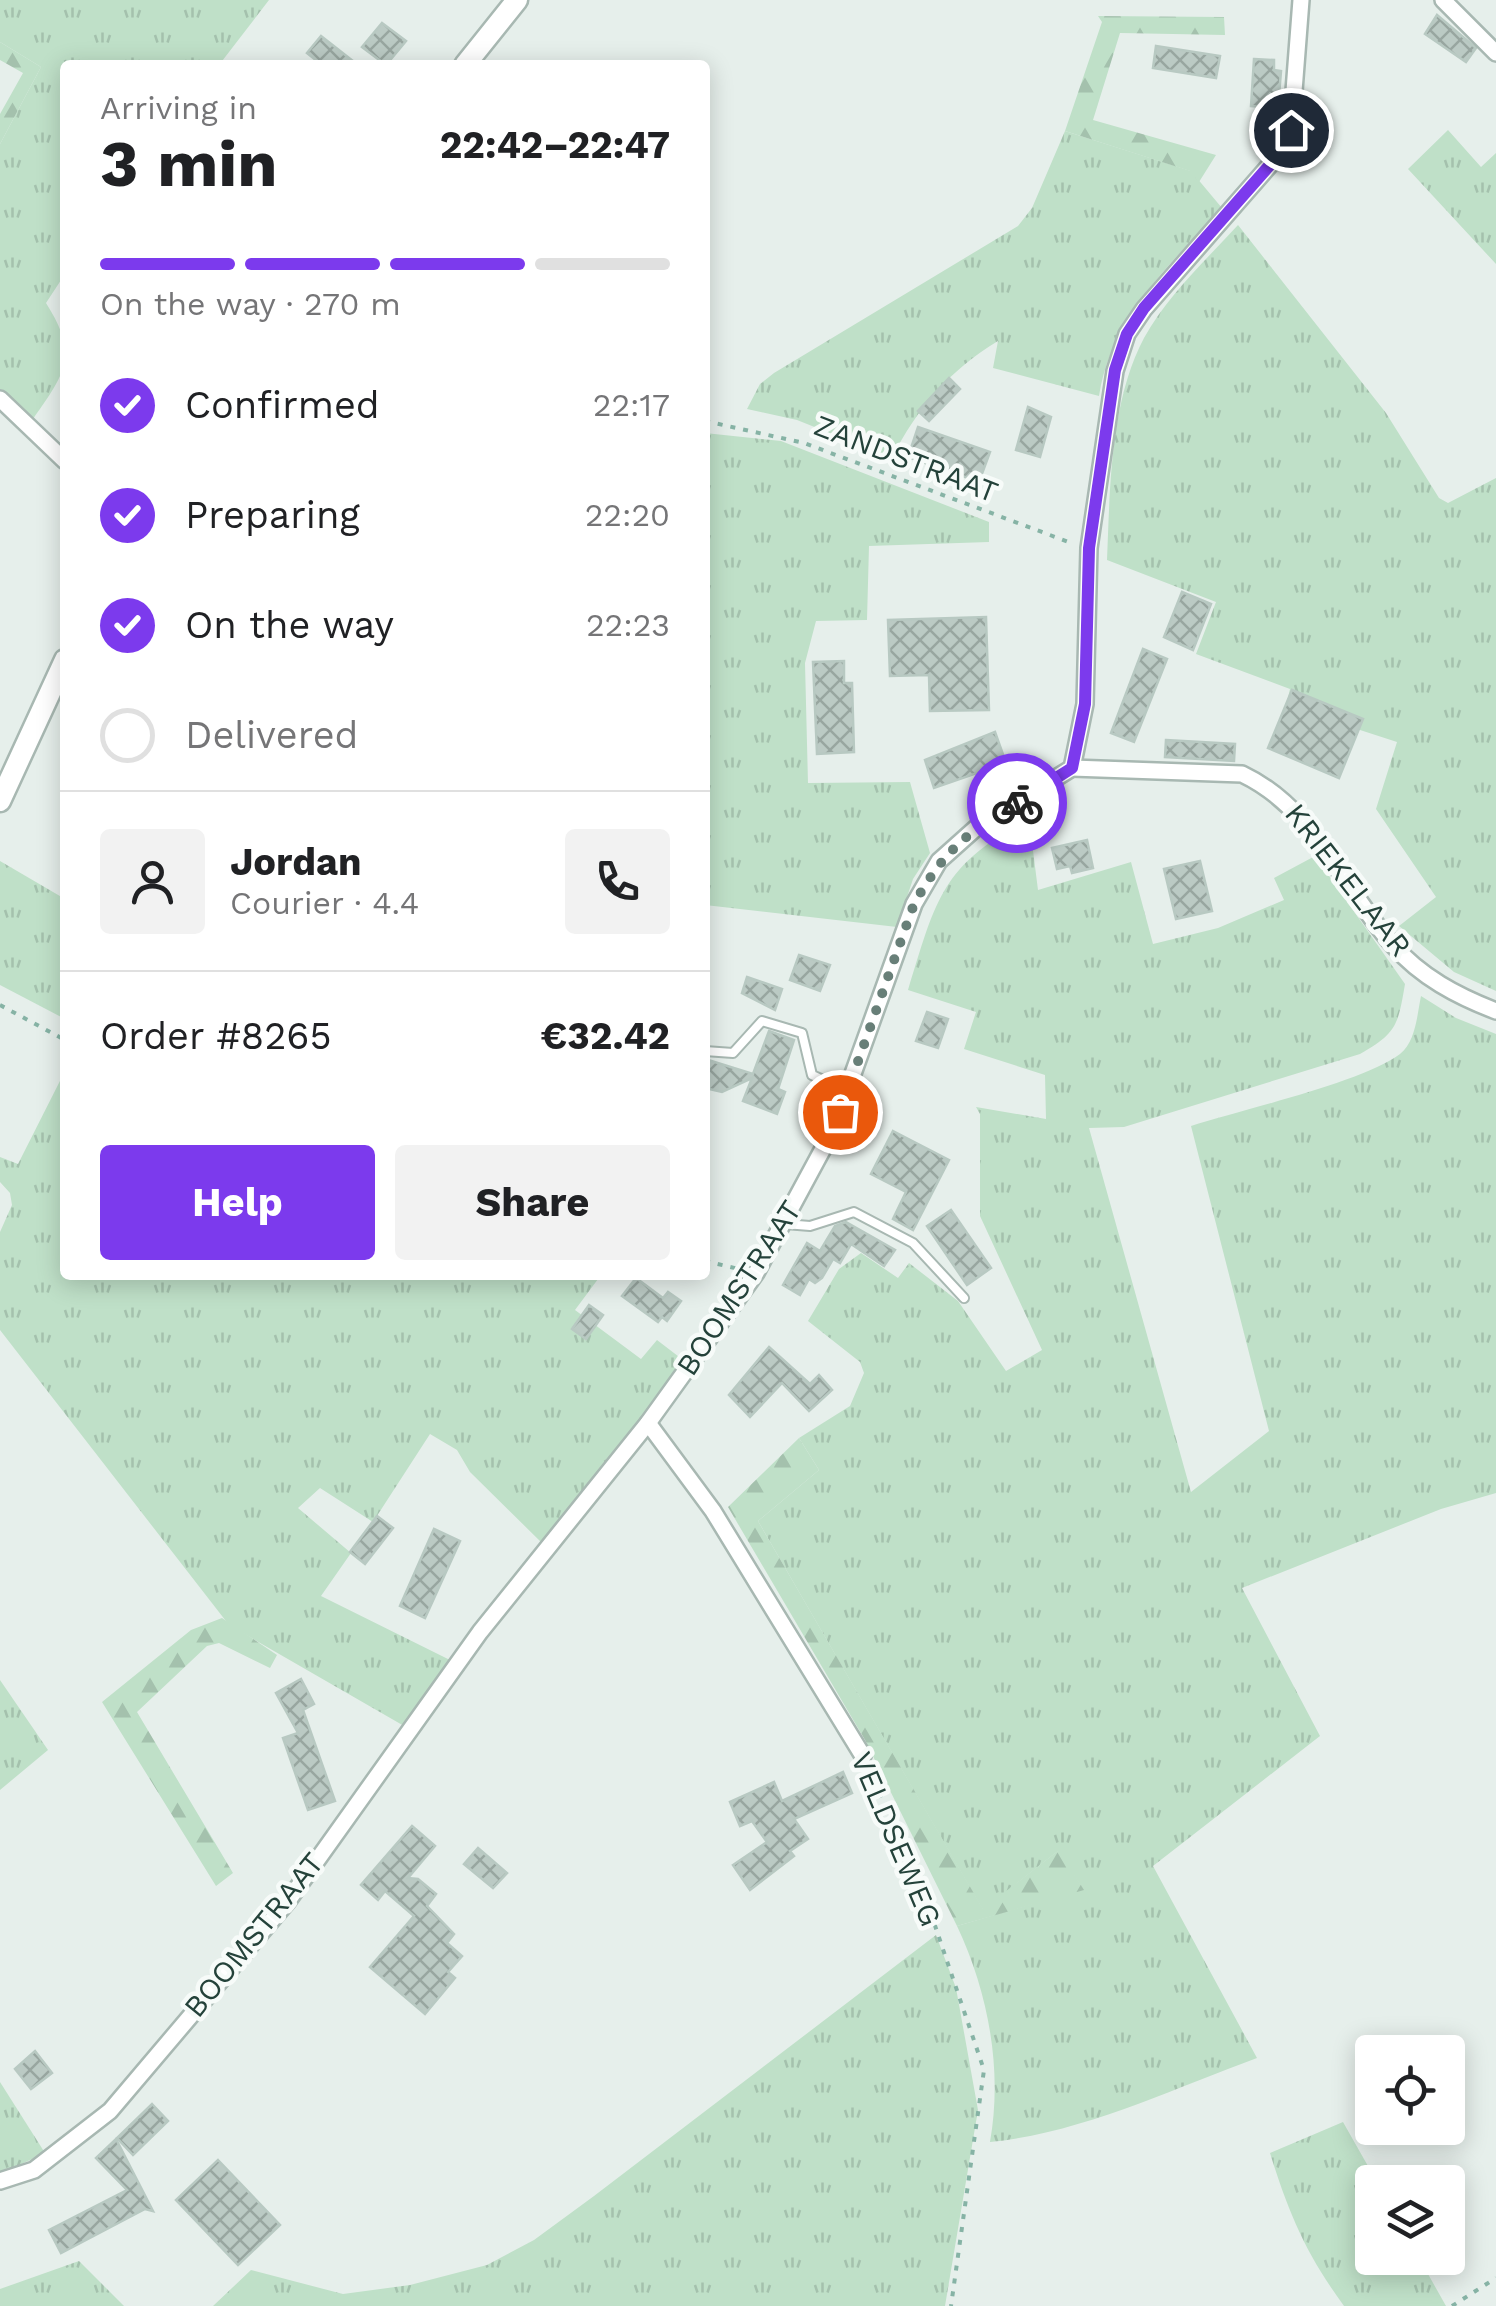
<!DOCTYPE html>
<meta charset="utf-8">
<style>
body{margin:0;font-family:"Work Sans",sans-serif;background:#f2f2f2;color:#202124;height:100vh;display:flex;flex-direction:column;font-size:38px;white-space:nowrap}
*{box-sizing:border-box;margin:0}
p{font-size:32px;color:#757577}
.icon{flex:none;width:55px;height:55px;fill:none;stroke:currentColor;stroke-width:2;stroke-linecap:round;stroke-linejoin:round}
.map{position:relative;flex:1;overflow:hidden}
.sheet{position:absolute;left:60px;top:60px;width:650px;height:1220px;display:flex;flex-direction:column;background:#fff;border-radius:10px;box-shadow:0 5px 25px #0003}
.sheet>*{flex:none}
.controls{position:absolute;left:1355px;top:2035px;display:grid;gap:20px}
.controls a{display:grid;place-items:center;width:110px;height:110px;border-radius:10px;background:#fff;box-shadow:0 5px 25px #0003;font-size:50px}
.pin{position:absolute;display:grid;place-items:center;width:85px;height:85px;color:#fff;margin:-42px;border:5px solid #fff;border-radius:50%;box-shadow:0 2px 10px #0007}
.courier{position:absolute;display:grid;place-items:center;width:100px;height:100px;margin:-50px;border:8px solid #7c3aed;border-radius:50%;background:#fff;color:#222;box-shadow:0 2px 12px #0007}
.headline em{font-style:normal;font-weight:700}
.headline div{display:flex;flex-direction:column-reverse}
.headline{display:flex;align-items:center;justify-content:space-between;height:170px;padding:0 40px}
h1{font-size:65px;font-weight:700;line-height:75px}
.bar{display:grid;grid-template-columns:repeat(4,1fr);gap:15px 10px;align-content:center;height:120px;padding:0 40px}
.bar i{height:12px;border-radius:8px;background:#e0e0e0}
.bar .current{background:#7c3aed}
.bar p{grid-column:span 4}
.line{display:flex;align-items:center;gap:25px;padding:0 40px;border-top:2px solid #e0e0e0}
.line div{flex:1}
.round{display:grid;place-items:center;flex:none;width:105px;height:105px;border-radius:10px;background:#f2f2f2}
ol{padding:0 40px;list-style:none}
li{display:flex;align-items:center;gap:30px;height:110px}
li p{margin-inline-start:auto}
li .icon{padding:10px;border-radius:50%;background:#7c3aed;color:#fff;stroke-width:4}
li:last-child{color:#757577}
li i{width:55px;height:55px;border:5px solid #e0e0e0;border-radius:50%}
.button{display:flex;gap:20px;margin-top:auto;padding:20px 40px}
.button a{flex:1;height:115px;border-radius:10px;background:#7c3aed;color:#fff;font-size:40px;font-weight:700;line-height:115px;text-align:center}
.button a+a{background:#f2f2f2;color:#202124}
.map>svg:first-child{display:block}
.grass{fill:url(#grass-tufts)}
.forest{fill:url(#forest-firs)}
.building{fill:url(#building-cross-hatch);stroke:#b8c9c2;stroke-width:2.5}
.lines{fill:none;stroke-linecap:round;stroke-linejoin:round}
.service-casing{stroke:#a8b8b2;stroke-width:12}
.minor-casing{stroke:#a8b8b2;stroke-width:20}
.tertiary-casing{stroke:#a8b8b2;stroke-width:25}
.path{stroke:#86b3a5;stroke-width:4;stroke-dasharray:5 8;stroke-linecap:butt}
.service{stroke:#fff;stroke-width:8}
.minor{stroke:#fff;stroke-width:15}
.tertiary{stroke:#fff;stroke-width:20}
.done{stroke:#687f78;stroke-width:10;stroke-dasharray:0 18}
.route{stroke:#7c3aed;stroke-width:12}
.labels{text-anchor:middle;stroke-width:9;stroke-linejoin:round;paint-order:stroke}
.street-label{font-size:30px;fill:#24423a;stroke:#f7fbf9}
</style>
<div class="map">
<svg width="1496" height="2306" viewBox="0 0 1496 2306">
<defs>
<pattern id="grass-tufts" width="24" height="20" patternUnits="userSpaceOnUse" patternTransform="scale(2.5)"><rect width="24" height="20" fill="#bfe0c8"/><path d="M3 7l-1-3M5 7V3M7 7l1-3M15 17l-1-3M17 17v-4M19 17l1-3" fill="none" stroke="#a4c1ad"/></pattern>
<pattern id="forest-firs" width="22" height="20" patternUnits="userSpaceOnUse" patternTransform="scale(2.5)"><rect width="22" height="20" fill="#bfe0c8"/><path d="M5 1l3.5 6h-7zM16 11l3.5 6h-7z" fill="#a4c1ad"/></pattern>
<pattern id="building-cross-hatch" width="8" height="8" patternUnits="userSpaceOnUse" patternTransform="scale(2.5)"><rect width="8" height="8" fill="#bbcac4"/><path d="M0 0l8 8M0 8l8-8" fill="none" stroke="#98a6a0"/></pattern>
</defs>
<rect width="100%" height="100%" fill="#e6efeb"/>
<!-- grass -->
<g class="grass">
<path d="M0 0H269L219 65H65V274L46 303C79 355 66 372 33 419L0 389V144L41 67 0 42Z"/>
<path d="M1448 130 1481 167 1496 153V264L1408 169Z"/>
<path d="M1065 131 1191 171 1222 208C1169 266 1112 315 1099 396L993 368 998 341C950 370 917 408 892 458L797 420 747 409 760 384 774 373 1018 226 1032 208Z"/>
<path d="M1238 225 1386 413 1439 498 1448 503 1496 478V991L1454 972 1399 926 1436 897 1376 809 1397 742 1286 706 1290 689 1196 654 1216 602 1107 560C1110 489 1110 402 1144 338 1168 295 1205 261 1238 225Z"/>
<path d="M705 433 781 441 989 522V542L869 546 867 620 816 621 805 663 808 783 910 782 930 853 913 879 897 927 705 905Z"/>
<path d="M1029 819 1038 890 1131 862 1153 944 1218 928 1284 900 1274 878 1315 856 1405 984C1398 1025 1397 1033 1360 1054L1124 1127 1089 1128 1191 1492 1269 1431 1191 1126C1241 1110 1363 1082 1400 1054 1416 1041 1417 1015 1421 996L1456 1018 1496 1034V1493L1441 1509 1242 1588 1320 1736 1153 1866 1257 2058C1172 2089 1082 2133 990 2142 1003 2069 988 1992 957 1926L1083 1889 1058 1851 983 1910 758 1521 819 1470 799 1438 850 1406 864 1373 860 1362 808 1321 839 1269 861 1253 898 1278 909 1263 958 1301 1006 1371 1042 1350 980 1216V1114L976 1107 1046 1119 1045 1075 964 1049 976 1012 908 990C936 900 941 865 1029 819Z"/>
<path d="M0 861 65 899V1019L0 985Z"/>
<path d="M65 1071V1275H601L575 1310 641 1359 657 1340 687 1363 543 1544 470 1472 457 1450 430 1434 373 1522 320 1488 298 1508 351 1553 321 1596 454 1662 411 1730 229 1625 0 1330V1232L12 1205 10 1193 0 1182V1157L18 1164Z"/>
<path d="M0 1680 48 1750 0 1790Z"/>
<path d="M936 1935 956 1988 978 2110 945 2306H213L251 2270 343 2294 410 2285 487 2265 534 2240 594 2196Z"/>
<path d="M0 2082 45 2153 0 2174Z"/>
<path d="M1343 2122 1377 2182H1372V2258H1419L1446 2306H1344C1306 2254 1289 2214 1270 2153Z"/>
<path d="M79 2261 124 2306H0V2289Z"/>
</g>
<!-- forest -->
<g class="forest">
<path d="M1098 16 1224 17 1225 35 1120 33 1093 120 1216 155 1199 182 1190 171 1065 131 1102 22Z"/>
<path d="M0 42 41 67 0 144V114L23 73 0 60Z"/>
<path d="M799 1438 819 1470 758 1521 983 1909 1059 1850 1084 1890 957 1926 865 1740 728 1507Z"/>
<path d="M222 1618 277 1655 270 1668 219 1643 207 1646 137 1712 233 1873 216 1886 102 1702 191 1630Z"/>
</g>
<!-- building -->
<g class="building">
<path d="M1437 15 1476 48 1466 62 1425 34Z"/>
<path d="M382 23 406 41 386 65 362 47Z"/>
<path d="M321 36 358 65H322L307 53Z"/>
<path d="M1156 46 1220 56 1216 78 1153 68Z"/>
<path d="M1254 59 1274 60V70L1281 71 1278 108 1251 106Z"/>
<path d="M949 378 960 389 929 421 918 411Z"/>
<path d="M1028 407 1051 417 1040 457 1016 450Z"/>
<path d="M918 427 990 452 979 482 908 457Z"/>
<path d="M1182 592 1211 604 1193 650 1164 637Z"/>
<path d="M986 617 989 710 930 711 929 675 890 676 888 620Z"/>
<path d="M1143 649 1167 659 1134 742 1111 733Z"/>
<path d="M844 661V683H852L854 752 817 754 813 662Z"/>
<path d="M1292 690 1363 719 1339 778 1268 748Z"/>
<path d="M995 732 1006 763 934 788 925 760Z"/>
<path d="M1166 740 1235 744 1234 761 1165 757Z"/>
<path d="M1087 840 1093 868 1072 873 1070 866 1057 869 1052 848Z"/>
<path d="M1200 861 1212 911 1176 919 1164 869Z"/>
<path d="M799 955 830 965 820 991 790 980Z"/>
<path d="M747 977 782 989 775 1010 742 993Z"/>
<path d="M927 1012 948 1019 938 1048 916 1041Z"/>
<path d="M769 1031 794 1040 778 1089 785 1092 777 1114 743 1101 752 1078 722 1092 705 1088V1059L753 1074Z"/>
<path d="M893 1131 949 1160 913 1230 893 1219 906 1192 871 1174Z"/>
<path d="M951 1210 991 1268 967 1285 927 1226Z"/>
<path d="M846 1222 895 1250 884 1266 851 1244 840 1263 833 1259 822 1278 815 1283 809 1279 800 1295 783 1285 807 1243 820 1251 835 1226Z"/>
<path d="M636 1278 663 1298 668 1292 681 1301 667 1321 662 1317 658 1322 622 1296Z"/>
<path d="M589 1305 603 1315 586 1339 572 1329Z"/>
<path d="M769 1347 810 1384 819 1375 832 1390 809 1411 782 1383 750 1417 729 1395Z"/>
<path d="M377 1516 393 1528 365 1564 350 1552Z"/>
<path d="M434 1529 460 1541 425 1618 400 1606Z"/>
<path d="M301 1679 314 1704 303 1710 335 1801 308 1810 283 1738 298 1733 276 1693Z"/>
<path d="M843 1772 852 1793 794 1819 808 1839 790 1851 794 1856 750 1890 733 1865 767 1842 752 1821 740 1826 730 1802 774 1782 782 1801Z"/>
<path d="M412 1826 435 1846 408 1878 418 1879 436 1894 427 1906 454 1934 447 1943 462 1956 448 1972 455 1978 425 2014 370 1967 414 1916 385 1891 378 1900 361 1885Z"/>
<path d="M478 1848 507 1873 493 1888 464 1864Z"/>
<path d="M35 2051 52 2073 31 2089 15 2069Z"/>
<path d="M152 2104 168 2121 133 2155 117 2138Z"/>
<path d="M116 2139 153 2211 145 2209 61 2253 49 2230 127 2190 96 2158Z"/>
<path d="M218 2160 280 2225 238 2265 176 2200Z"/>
</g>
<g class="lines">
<defs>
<g id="service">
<path d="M705 1051 733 1053 762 1021 802 1033 812 1075 847 1091"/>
<path d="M785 1224 810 1226 854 1212 913 1243 964 1298"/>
</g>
<g id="minor">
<path d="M1443 0 1496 53"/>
<path d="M0 399 65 461"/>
<path d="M1072 768 1242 774C1316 809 1341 887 1393 945 1421 977 1457 996 1496 1011"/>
<path d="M648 1423 713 1511 863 1756"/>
<path d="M0 2181 34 2170 110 2111 288 1901 480 1632 648 1423 756 1273 832 1132 914 904 939 861 977 827 1072 768 1085 704 1089 548 1115 371 1127 334 1144 309 1276 158 1291 130 1301 0"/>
</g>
<g id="tertiary">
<path d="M465 65 517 0"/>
<path d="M0 801 65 660"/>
</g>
</defs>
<!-- service casing -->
<use href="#service" class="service-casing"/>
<!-- minor casing -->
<use href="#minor" class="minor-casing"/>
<!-- tertiary casing -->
<use href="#tertiary" class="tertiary-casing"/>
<!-- path -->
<g class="path">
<path d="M705 421 804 443 1074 544"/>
<path d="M0 1005 65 1040"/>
<path d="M705 1261 739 1269"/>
<path d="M869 1769 929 1908 984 2070 951 2306"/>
<path d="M1452 2306 1496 2278"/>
</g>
<!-- service -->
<use href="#service" class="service"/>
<!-- minor -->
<use href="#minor" class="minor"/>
<!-- tertiary -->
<use href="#tertiary" class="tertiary"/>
</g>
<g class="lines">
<!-- done -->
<path class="done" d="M840 1112 914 904C944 851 965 834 1017 803"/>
<!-- route -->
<path class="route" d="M1017 803 1072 768 1085 704 1089 548 1115 370 1127 334 1144 308 1276 158 1291 130"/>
</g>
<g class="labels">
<!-- street labels -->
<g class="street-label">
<text transform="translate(906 459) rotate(21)" y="10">ZANDSTRAAT</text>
<text transform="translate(1348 880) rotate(52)" y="10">KRIEKELAAR</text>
<text transform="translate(739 1288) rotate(-57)" y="10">BOOMSTRAAT</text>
<text transform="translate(896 1839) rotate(67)" y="10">VELDSEWEG</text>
<text transform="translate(254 1935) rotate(-51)" y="10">BOOMSTRAAT</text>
</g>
</g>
</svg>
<div class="controls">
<a><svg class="icon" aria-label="locate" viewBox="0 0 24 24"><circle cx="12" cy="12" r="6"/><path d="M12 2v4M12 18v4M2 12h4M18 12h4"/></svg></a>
<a><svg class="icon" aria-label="layers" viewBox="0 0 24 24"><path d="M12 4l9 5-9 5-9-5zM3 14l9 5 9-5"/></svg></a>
</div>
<div class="pin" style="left:840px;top:1112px;background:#ea580c"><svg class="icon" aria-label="bag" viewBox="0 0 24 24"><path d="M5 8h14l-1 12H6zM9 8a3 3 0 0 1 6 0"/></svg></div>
<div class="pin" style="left:1291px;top:130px;background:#1f2937"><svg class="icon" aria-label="home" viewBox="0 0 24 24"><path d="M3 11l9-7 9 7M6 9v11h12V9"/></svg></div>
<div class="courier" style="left:1017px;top:803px"><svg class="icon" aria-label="bike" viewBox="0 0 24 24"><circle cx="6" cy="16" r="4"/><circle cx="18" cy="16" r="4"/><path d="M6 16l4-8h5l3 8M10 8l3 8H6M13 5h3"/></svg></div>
<section class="sheet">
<div class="headline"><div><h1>3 min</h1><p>Arriving in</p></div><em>22:42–22:47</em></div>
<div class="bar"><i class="current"></i><i class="current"></i><i class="current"></i><i></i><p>On the way · 270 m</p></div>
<ol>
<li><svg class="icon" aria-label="check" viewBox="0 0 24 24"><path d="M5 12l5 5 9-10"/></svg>Confirmed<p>22:17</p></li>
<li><svg class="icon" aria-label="check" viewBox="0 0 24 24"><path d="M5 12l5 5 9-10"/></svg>Preparing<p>22:20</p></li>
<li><svg class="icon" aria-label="check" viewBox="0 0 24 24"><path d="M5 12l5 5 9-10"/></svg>On the way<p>22:23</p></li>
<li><i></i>Delivered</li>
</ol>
<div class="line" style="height:180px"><a class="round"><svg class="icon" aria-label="person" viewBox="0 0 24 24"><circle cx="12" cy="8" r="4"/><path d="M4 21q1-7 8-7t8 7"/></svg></a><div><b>Jordan</b><p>Courier · 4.4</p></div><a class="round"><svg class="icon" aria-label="phone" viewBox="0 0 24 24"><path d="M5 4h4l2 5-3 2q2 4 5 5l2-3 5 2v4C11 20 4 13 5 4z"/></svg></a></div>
<div class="line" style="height:130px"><div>Order #8265</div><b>€32.42</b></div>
<div class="button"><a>Help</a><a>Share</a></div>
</section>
</div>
